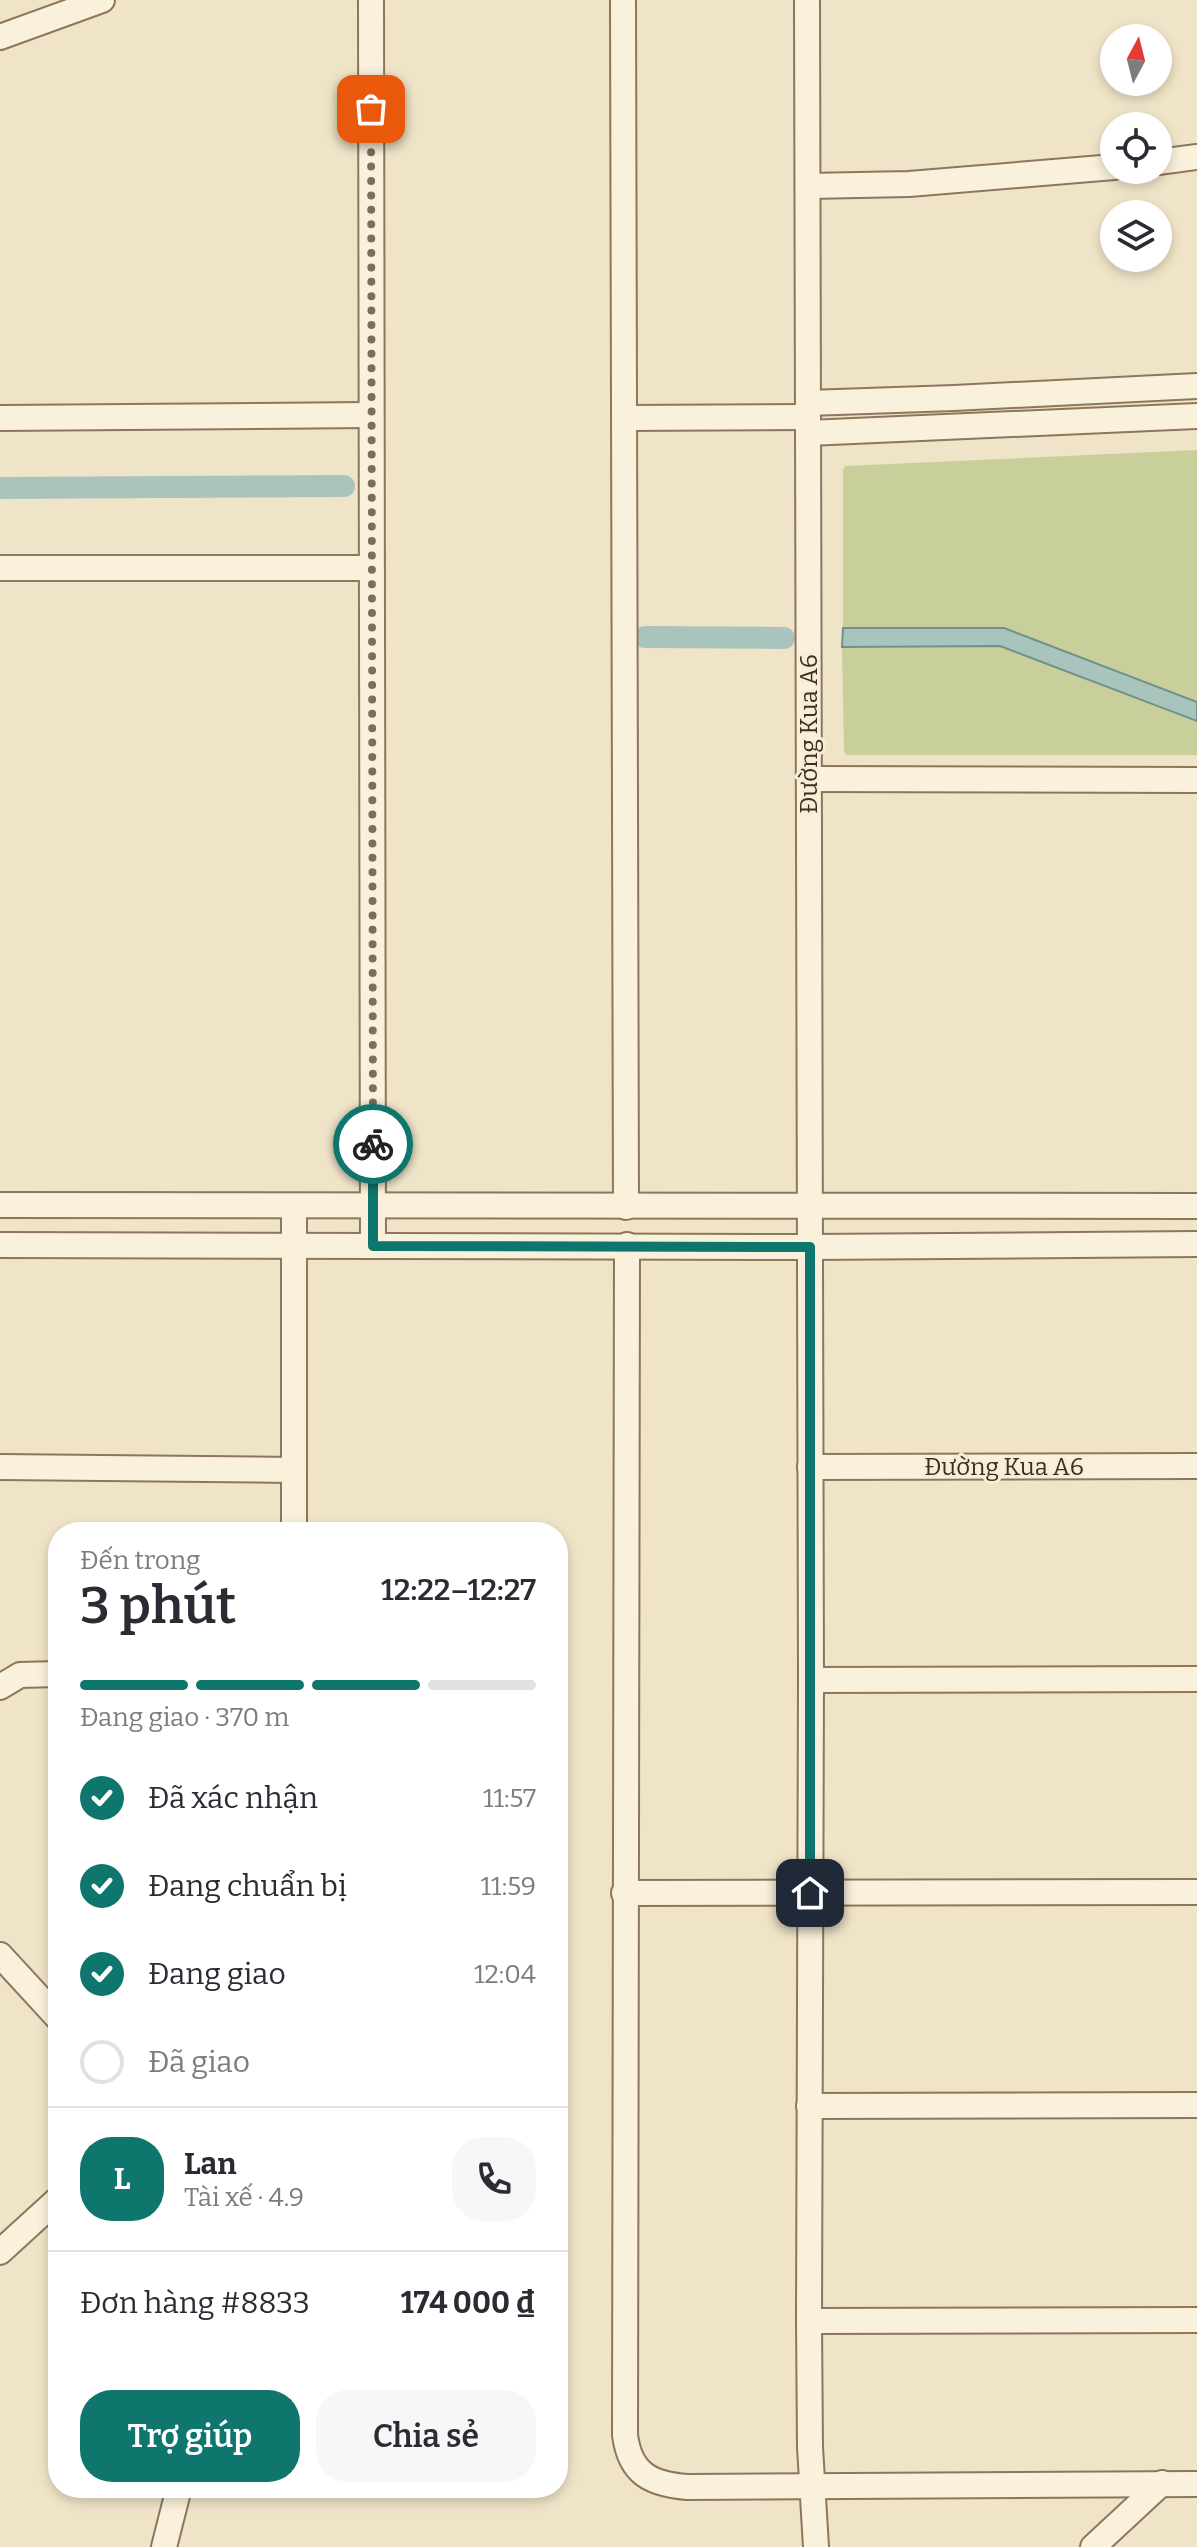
<!DOCTYPE html>
<html lang="vi">
<meta charset="utf-8">
<style>
body{margin:0;font-family:Bitter,serif;background:#f7f7f7;color:#2b2b33;height:100vh;display:flex;flex-direction:column;font-size:30px;white-space:nowrap}
*{box-sizing:border-box;margin:0}
p{font-size:26px;color:#7c7c81}
.icon{flex:none;width:44px;height:44px;fill:none;stroke:currentColor;stroke-width:2;stroke-linecap:round;stroke-linejoin:round}
.map{position:relative;flex:1;overflow:hidden}
.drawer{position:absolute;left:48px;top:1522px;width:520px;height:976px;display:flex;flex-direction:column;background:#fff;border-radius:32px;box-shadow:0 4px 12px #0003}
.drawer>*{flex:none}
.needle{width:52px;rotate:7deg}
.buttons{position:absolute;left:1100px;top:24px;display:grid;gap:16px}
.buttons a{display:grid;place-items:center;width:72px;height:72px;border-radius:50%;background:#fff;box-shadow:0 4px 12px #0003;font-size:40px}
.pin{position:absolute;display:grid;place-items:center;width:68px;height:68px;color:#fff;margin:-34px;border-radius:16px;box-shadow:0 4px 12px #0006}
.courier{position:absolute;display:grid;place-items:center;width:80px;height:80px;margin:-40px;border:6px solid #0f766e;border-radius:50%;background:#fff;color:#222;box-shadow:0 2px 10px #0007}
.overview em{font-style:normal;font-weight:600}
.overview div{display:flex;flex-direction:column-reverse}
.overview{display:flex;align-items:center;justify-content:space-between;height:136px;padding:0 32px}
h1{font-size:52px;font-weight:600;line-height:60px}
.bar{display:grid;grid-template-columns:repeat(4,1fr);gap:12px 8px;align-content:center;height:96px;padding:0 32px}
.bar i{height:10px;border-radius:6px;background:#e1e1e2}
.bar .selected{background:#0f766e}
.bar p{grid-column:span 4}
.line{display:flex;align-items:center;gap:20px;padding:0 32px;border-top:2px solid #e1e1e2}
.line div{flex:1}
.round{display:grid;place-items:center;flex:none;width:84px;height:84px;border-radius:32px;background:#f7f7f7}
ol{padding:0 32px;list-style:none}
li{display:flex;align-items:center;gap:24px;height:88px}
li p{margin-inline-start:auto}
li .icon{padding:8px;border-radius:50%;background:#0f766e;color:#fff;stroke-width:4}
li:last-child{color:#7c7c81}
li i{width:44px;height:44px;border:4px solid #e1e1e2;border-radius:50%}
.button{display:flex;gap:16px;margin-top:auto;padding:16px 32px}
.button a{flex:1;height:92px;border-radius:32px;background:#0f766e;color:#fff;font-size:32px;font-weight:600;line-height:92px;text-align:center}
.button a+a{background:#f7f7f7;color:#2b2b33}
.map>svg:first-child{display:block}
.green{fill:#c9cf9b}
.water{fill:#a9c4bc;stroke:#6f938a;stroke-width:2}
.lines{fill:none;stroke-linecap:round;stroke-linejoin:round}
.canal{stroke:#a9c4bc;stroke-width:22}
.street-casing{stroke:#8d765c;stroke-width:28}
.street{stroke:#faf1dc;stroke-width:24}
.done{stroke:#7c6e5b;stroke-width:8;stroke-dasharray:0 14.4}
.route{stroke:#0f766e;stroke-width:10}
.labels{text-anchor:middle;stroke-width:6;stroke-linejoin:round;paint-order:stroke}
.street-label{font-size:24px;fill:#3d2e20;stroke:#f7eed8}
</style>
<div class="map">
<svg width="1197" height="2547" viewBox="0 0 1197 2547">
<rect width="100%" height="100%" fill="#f0e4c8"/>
<!-- green -->
<g class="green">
<path d="M1197 450V702L1004 628H843V470L845 466Z"/>
<path d="M1000 646 1197 721V755H847L844 752 842 647Z"/>
</g>
<!-- water -->
<path class="water" d="M843 628H1004L1197 702V721L1000 646 842 647Z"/>
<g class="lines">
<!-- canal -->
<g class="canal">
<path d="M0 488 344 486"/>
<path d="M645 637 784 638"/>
</g>
<defs>
<g id="street">
<path d="M371 0 373 1246"/>
<path d="M623 0 626 1207"/>
<path d="M807 0 811 1680 809 2321 810 2447 816 2547"/>
<path d="M0 37 102 0"/>
<path d="M1158 162 1197 157"/>
<path d="M808 186 909 184 1114 167"/>
<path d="M808 403 954 398 1197 386"/>
<path d="M0 418 371 415"/>
<path d="M625 418 808 417"/>
<path d="M808 433 1197 416"/>
<path d="M0 568H371"/>
<path d="M809 779 1197 780"/>
<path d="M0 1205 1197 1206"/>
<path d="M294 1206V1532"/>
<path d="M0 1245 810 1247 1197 1244"/>
<path d="M627 1245 625 2435C630 2474 651 2484 687 2487L1197 2484"/>
<path d="M0 1467 294 1470"/>
<path d="M810 1467 1197 1466"/>
<path d="M811 1680 1197 1679"/>
<path d="M0 1687 20 1675 58 1674"/>
<path d="M624 1893 1197 1892"/>
<path d="M0 1955 58 2018"/>
<path d="M809 2106 1197 2105"/>
<path d="M0 2252 58 2199"/>
<path d="M809 2321 1197 2320"/>
<path d="M164 2547 179 2488"/>
<path d="M1093 2547 1162 2483"/>
</g>
</defs>
<!-- street casing -->
<use href="#street" class="street-casing"/>
<!-- street -->
<use href="#street" class="street"/>
</g>
<g class="lines">
<!-- done -->
<path class="done" d="M371 109 373 1144"/>
<!-- route -->
<path class="route" d="M373 1144V1246L810 1247V1893"/>
</g>
<g class="labels">
<!-- street labels -->
<g class="street-label">
<text transform="translate(809 734) rotate(-90)" y="8">Đường Kua A6</text>
<text x="1004" y="1475">Đường Kua A6</text>
</g>
</g>
</svg>
<div class="buttons">
<a><svg class="needle" viewBox="-14 -14 28 28"><path d="M0-13l5 13h-10z" fill="#e53935"/><path d="M0 13l5-13h-10z" fill="#7c7c81"/></svg></a>
<a><svg class="icon" aria-label="locate" viewBox="0 0 24 24"><circle cx="12" cy="12" r="6"/><path d="M12 2v4M12 18v4M2 12h4M18 12h4"/></svg></a>
<a><svg class="icon" aria-label="layers" viewBox="0 0 24 24"><path d="M12 4l9 5-9 5-9-5zM3 14l9 5 9-5"/></svg></a>
</div>
<div class="pin" style="left:371px;top:109px;background:#ea580c"><svg class="icon" aria-label="bag" viewBox="0 0 24 24"><path d="M5 8h14l-1 12H6zM9 8a3 3 0 0 1 6 0"/></svg></div>
<div class="pin" style="left:810px;top:1893px;background:#1f2937"><svg class="icon" aria-label="home" viewBox="0 0 24 24"><path d="M3 11l9-7 9 7M6 9v11h12V9"/></svg></div>
<div class="courier" style="left:373px;top:1144px"><svg class="icon" aria-label="bike" viewBox="0 0 24 24"><circle cx="6" cy="16" r="4"/><circle cx="18" cy="16" r="4"/><path d="M6 16l4-8h5l3 8M10 8l3 8H6M13 5h3"/></svg></div>
<section class="drawer">
<div class="overview"><div><h1>3 phút</h1><p>Đến trong</p></div><em>12:22–12:27</em></div>
<div class="bar"><i class="selected"></i><i class="selected"></i><i class="selected"></i><i></i><p>Đang giao · 370 m</p></div>
<ol>
<li><svg class="icon" aria-label="check" viewBox="0 0 24 24"><path d="M5 12l5 5 9-10"/></svg>Đã xác nhận<p>11:57</p></li>
<li><svg class="icon" aria-label="check" viewBox="0 0 24 24"><path d="M5 12l5 5 9-10"/></svg>Đang chuẩn bị<p>11:59</p></li>
<li><svg class="icon" aria-label="check" viewBox="0 0 24 24"><path d="M5 12l5 5 9-10"/></svg>Đang giao<p>12:04</p></li>
<li><i></i>Đã giao</li>
</ol>
<div class="line" style="height:144px"><b class="round" style="background:#0f766e;color:#fff">L</b><div><b>Lan</b><p>Tài xế · 4.9</p></div><a class="round"><svg class="icon" aria-label="phone" viewBox="0 0 24 24"><path d="M5 4h4l2 5-3 2q2 4 5 5l2-3 5 2v4C11 20 4 13 5 4z"/></svg></a></div>
<div class="line" style="height:104px"><div>Đơn hàng #8833</div><b>174 000 ₫</b></div>
<div class="button"><a>Trợ giúp</a><a>Chia sẻ</a></div>
</section>
</div>
